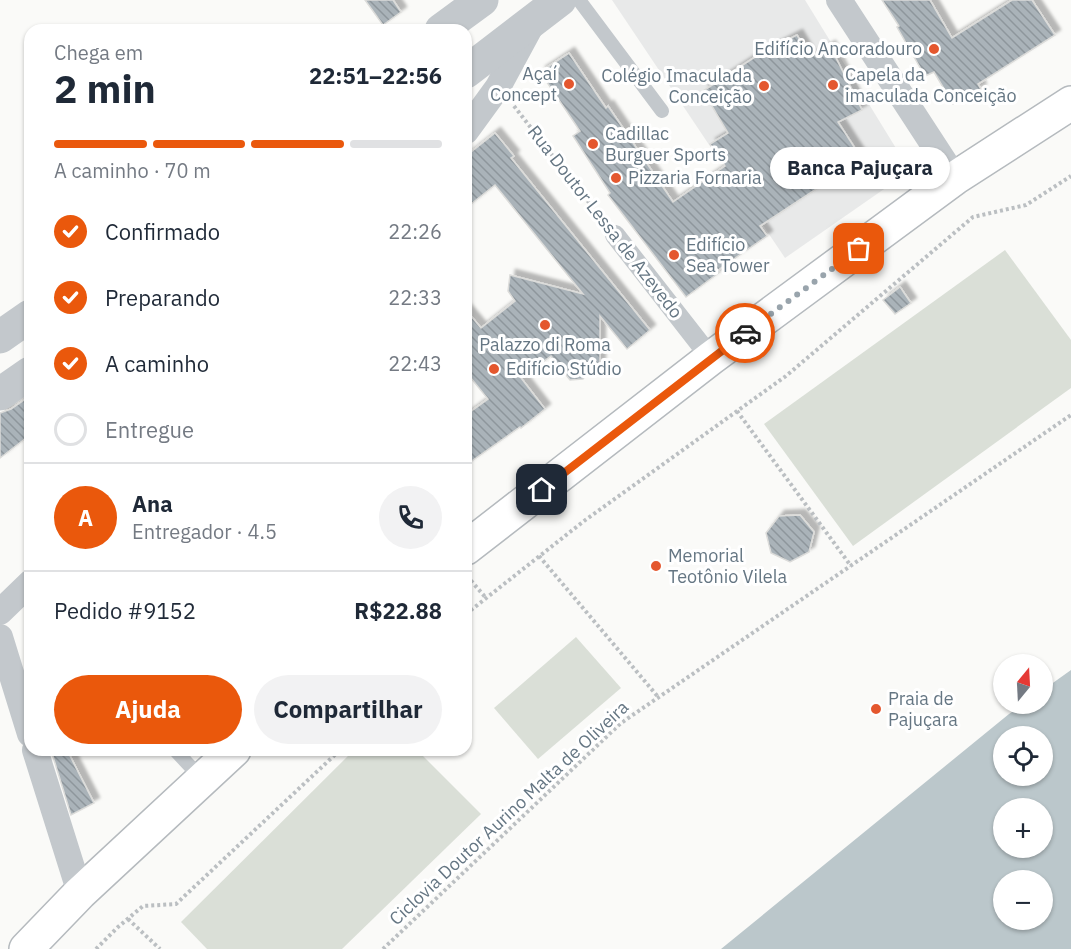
<!DOCTYPE html>
<html lang="pt">
<meta charset="utf-8">
<style>
body{margin:0;font-family:"IBM Plex Sans",sans-serif;background:#f2f2f3;color:#1f2937;height:100vh;display:flex;flex-direction:column;font-size:22px;white-space:nowrap}
*{box-sizing:border-box;margin:0}
p{font-size:20px;color:#747a83}
.icon{flex:none;width:33px;height:33px;fill:none;stroke:currentColor;stroke-width:2;stroke-linecap:round;stroke-linejoin:round}
.map{position:relative;flex:1;overflow:hidden}
.side{position:absolute;left:24px;top:24px;width:448px;height:732px;display:flex;flex-direction:column;background:#fff;border-radius:18px;box-shadow:0 2px 4px #0004}
.side>*{flex:none}
.needle{width:39px;rotate:18deg}
.fabs{position:absolute;left:993px;top:654px;display:grid;gap:12px}
.fabs a{display:grid;place-items:center;width:60px;height:60px;border-radius:50%;background:#fff;box-shadow:0 2px 4px #0004;font-size:30px}
.pin{position:absolute;display:grid;place-items:center;width:51px;height:51px;color:#fff;margin:-26px;border-radius:12px;box-shadow:0 3px 9px #0006}
.courier{position:absolute;display:grid;place-items:center;width:60px;height:60px;margin:-30px;border:4px solid #ea580c;border-radius:50%;background:#fff;color:#222;box-shadow:0 2px 8px #0007}
.bubble{position:absolute;height:42px;border-radius:21px;background:#fff;box-shadow:0 2px 4px #0004;font-size:20px;font-weight:700;line-height:42px;text-align:center}
.headline em{font-style:normal;font-weight:700}
.headline div{display:flex;flex-direction:column-reverse}
.headline{display:flex;align-items:center;justify-content:space-between;height:102px;padding:0 30px}
h1{font-size:39px;font-weight:700;line-height:45px}
.bar{display:grid;grid-template-columns:repeat(4,1fr);gap:9px 6px;align-content:center;height:72px;padding:0 30px}
.bar i{height:8px;border-radius:4px;background:#e0e1e3}
.bar .on{background:#ea580c}
.bar p{grid-column:span 4}
.line{display:flex;align-items:center;gap:15px;padding:0 30px;border-top:2px solid #e0e1e3}
.line div{flex:1}
.round{display:grid;place-items:center;flex:none;width:63px;height:63px;border-radius:32px;background:#f2f2f3}
ol{padding:0 30px;list-style:none}
li{display:flex;align-items:center;gap:18px;height:66px}
li p{margin-inline-start:auto}
li .icon{padding:6px;border-radius:50%;background:#ea580c;color:#fff;stroke-width:4}
li:last-child{color:#747a83}
li i{width:33px;height:33px;border:3px solid #e0e1e3;border-radius:50%}
.primary-button{display:flex;gap:12px;margin-top:auto;padding:12px 30px}
.primary-button a{flex:1;height:69px;border-radius:36px;background:#ea580c;color:#fff;font-size:24px;font-weight:700;line-height:69px;text-align:center}
.primary-button a+a{background:#f2f2f3;color:#1f2937}
.map>svg:first-child{display:block}
.built{fill:#e8e9e9}
.green{fill:#dadfd7}
.water{fill:#bbc7cb;fill-rule:evenodd}
.building{fill:url(#building-back-hatch);stroke:#dcdcda;stroke-width:1.5;filter:url(#shadow)}
.lines{fill:none;stroke-linecap:round;stroke-linejoin:round}
.primary-casing{stroke:#b5babe;stroke-width:36}
.path{stroke:#bbbfc2;stroke-width:4;stroke-dasharray:3 3;stroke-linecap:butt}
.service{stroke:#c3c8cc;stroke-width:14}
.pedestrian{stroke:#c3c8cc;stroke-width:20}
.minor{stroke:#c3c8cc;stroke-width:26}
.tertiary{stroke:#c3c8cc;stroke-width:33}
.primary{stroke:#fff;stroke-width:33}
.done{stroke:#99a4ac;stroke-width:6;stroke-dasharray:0 10.8}
.route{stroke:#ea580c;stroke-width:8}
.poi-dot{fill:#e4572e;stroke:#fff;stroke-width:2}
.labels{text-anchor:middle;stroke-width:6;stroke-linejoin:round;paint-order:stroke}
.poi-label{font-size:18px;fill:#657683;stroke:#fff;text-anchor:start}
.street-label{font-size:18px;fill:#657683;stroke:#fff}
</style>
<div class="map">
<svg width="1071" height="949" viewBox="0 0 1071 949">
<defs>
<pattern id="building-back-hatch" width="6" height="6" patternUnits="userSpaceOnUse" patternTransform="scale(1.5)"><rect width="6" height="6" fill="#aab3b9"/><path d="M-1 5l2 2M0 0l6 6M5-1l2 2" fill="none" stroke="#8e969c"/></pattern>
<filter id="shadow"><feDropShadow dx="5.5" dy="-5.5" stdDeviation="1.5" flood-color="#0004"/></filter>
</defs>
<rect width="100%" height="100%" fill="#fafaf8"/>
<!-- built -->
<path class="built" d="M612 0H805L910 171 785 258Z"/>
<!-- green -->
<g class="green">
<path d="M1005 250 1071 340V388L853 546 764 424Z"/>
<path d="M576 637 621 688 538 759 494 708Z"/>
<path d="M354 750H417L481 814 342 949H207L181 922Z"/>
</g>
<!-- water -->
<path class="water" d="M1071 670V949H721L1009 714 1024 704H1042L1043 690ZM1004 736H1042V776H1004ZM1004 808H1042V848H1004ZM1004 880H1042V920H1004Z"/>
<!-- building -->
<g class="building">
<path d="M365 0H393L401 12 383 25Z"/>
<path d="M882 0H930L952 38 1012 0H1032L1055 35 978 84 981 89 953 104 934 72 925 76 897 27 899 26Z"/>
<path d="M797 35 810 57 830 46 862 110 838 122 862 159 760 226 767 236 718 270 720 272 686 297 608 195 610 193 573 136 580 131 540 72 569 53 606 108 608 106 673 202 725 166 710 144 728 133 703 91 758 55Z"/>
<path d="M495 133 514 156 511 158 650 330 627 349 600 316V364L590 369 583 379 570 380 551 356 521 378 545 409 521 428 520 427 466 465V415L488 399 466 372V310L481 328 515 301 508 291 510 275 583 294 495 185 466 208V156Z"/>
<path d="M900 287 911 303 895 314 883 300Z"/>
<path d="M30 396V435L0 458V413L11 409Z"/>
<path d="M800 515 814 532 809 552 790 562 771 553 766 533 779 516Z"/>
<path d="M51 750H67L94 803 71 815Z"/>
</g>
<g class="lines">
<defs>
<g id="primary">
<path d="M466 548 711 358 955 178 1071 103"/>
<path d="M26 949 80 893 234 750"/>
</g>
</defs>
<!-- primary casing -->
<use href="#primary" class="primary-casing"/>
<!-- path -->
<g class="path">
<path d="M514 106 601 218"/>
<path d="M737 411 851 566"/>
<path d="M539 556 659 698"/>
<path d="M467 576 486 598"/>
<path d="M466 614 584 521 786 376 973 217 1026 205 1071 176"/>
<path d="M128 919 160 949"/>
<path d="M96 949 118 927 143 906 176 904 340 750"/>
<path d="M383 949 621 723 1071 415"/>
</g>
<!-- service -->
<g class="service">
<path d="M579 0 662 111"/>
<path d="M175 750 202 779"/>
</g>
<!-- pedestrian -->
<path class="pedestrian" d="M615 235 711 358"/>
<!-- minor -->
<g class="minor">
<path d="M839 0 955 178"/>
<path d="M466 131 498 87 532 24"/>
<path d="M0 612 30 583"/>
<path d="M0 637 30 734"/>
<path d="M35 750 80 893"/>
</g>
<!-- tertiary -->
<g class="tertiary">
<path d="M441 30 482 0"/>
<path d="M466 72 560 0"/>
<path d="M0 337 30 316"/>
<path d="M0 394 30 373"/>
</g>
<!-- primary -->
<use href="#primary" class="primary"/>
</g>
<g class="lines">
<!-- done -->
<path class="done" d="M745 333 859 249"/>
<!-- route -->
<path class="route" d="M542 490 745 333"/>
</g>
<!-- markers -->
<g class="poi-dot">
<circle cx="934" cy="49" r="6"/>
<circle cx="569" cy="84" r="6"/>
<circle cx="833" cy="85" r="6"/>
<circle cx="764" cy="86" r="6"/>
<circle cx="593" cy="144" r="6"/>
<circle cx="616" cy="178" r="6"/>
<circle cx="674" cy="255" r="6"/>
<circle cx="545" cy="325" r="6"/>
<circle cx="494" cy="369" r="6"/>
<circle cx="656" cy="566" r="6"/>
<circle cx="876" cy="709" r="6"/>
</g>
<g class="labels">
<!-- poi labels -->
<g class="poi-label">
<text x="922" y="55" text-anchor="end">Edifício Ancoradouro</text>
<text x="557" y="80" text-anchor="end">Açaí<tspan x="557" dy="21">Concept</tspan></text>
<text x="845" y="81">Capela da<tspan x="845" dy="21">imaculada Conceição</tspan></text>
<text x="752" y="82" text-anchor="end">Colégio Imaculada<tspan x="752" dy="21">Conceição</tspan></text>
<text x="605" y="140">Cadillac<tspan x="605" dy="21">Burguer Sports</tspan></text>
<text x="628" y="184">Pizzaria Fornaria</text>
<text x="686" y="251">Edifício<tspan x="686" dy="21">Sea Tower</tspan></text>
<text x="545" y="351" text-anchor="middle">Palazzo di Roma</text>
<text x="506" y="375">Edifício Stúdio</text>
<text x="668" y="562">Memorial<tspan x="668" dy="21">Teotônio Vilela</tspan></text>
<text x="888" y="705">Praia de<tspan x="888" dy="21">Pajuçara</tspan></text>
</g>
<!-- street labels -->
<g class="street-label">
<text transform="translate(605 222) rotate(52)" y="6">Rua Doutor Lessa de Azevedo</text>
<text transform="translate(509 813) rotate(-43)" y="6">Ciclovia Doutor Aurino Malta de Oliveira</text>
</g>
</g>
</svg>
<div class="fabs">
<a><svg class="needle" viewBox="-14 -14 28 28"><path d="M0-13l5 13h-10z" fill="#e53935"/><path d="M0 13l5-13h-10z" fill="#747a83"/></svg></a>
<a><svg class="icon" aria-label="locate" viewBox="0 0 24 24"><circle cx="12" cy="12" r="6"/><path d="M12 2v4M12 18v4M2 12h4M18 12h4"/></svg></a>
<a>+</a>
<a>−</a>
</div>
<div class="pin" style="left:859px;top:249px;background:#ea580c"><svg class="icon" aria-label="bag" viewBox="0 0 24 24"><path d="M5 8h14l-1 12H6zM9 8a3 3 0 0 1 6 0"/></svg></div>
<div class="pin" style="left:542px;top:490px;background:#1f2937"><svg class="icon" aria-label="home" viewBox="0 0 24 24"><path d="M3 11l9-7 9 7M6 9v11h12V9"/></svg></div>
<div class="courier" style="left:745px;top:333px"><svg class="icon" aria-label="car" viewBox="0 0 24 24"><path d="M5 17H2v-5l4-1 3-4h7l3 4 3 1v5h-3M9 17h6M6 11h13"/><circle cx="7" cy="17" r="2"/><circle cx="17" cy="17" r="2"/></svg></div>
<div class="bubble" style="left:770px;top:147px;width:180px">Banca Pajuçara</div>
<section class="side">
<div class="headline"><div><h1>2 min</h1><p>Chega em</p></div><em>22:51–22:56</em></div>
<div class="bar"><i class="on"></i><i class="on"></i><i class="on"></i><i></i><p>A caminho · 70 m</p></div>
<ol>
<li><svg class="icon" aria-label="check" viewBox="0 0 24 24"><path d="M5 12l5 5 9-10"/></svg>Confirmado<p>22:26</p></li>
<li><svg class="icon" aria-label="check" viewBox="0 0 24 24"><path d="M5 12l5 5 9-10"/></svg>Preparando<p>22:33</p></li>
<li><svg class="icon" aria-label="check" viewBox="0 0 24 24"><path d="M5 12l5 5 9-10"/></svg>A caminho<p>22:43</p></li>
<li><i></i>Entregue</li>
</ol>
<div class="line" style="height:108px"><b class="round" style="background:#ea580c;color:#fff">A</b><div><b>Ana</b><p>Entregador · 4.5</p></div><a class="round"><svg class="icon" aria-label="phone" viewBox="0 0 24 24"><path d="M5 4h4l2 5-3 2q2 4 5 5l2-3 5 2v4C11 20 4 13 5 4z"/></svg></a></div>
<div class="line" style="height:78px"><div>Pedido #9152</div><b>R$22.88</b></div>
<div class="primary-button"><a>Ajuda</a><a>Compartilhar</a></div>
</section>
</div>
